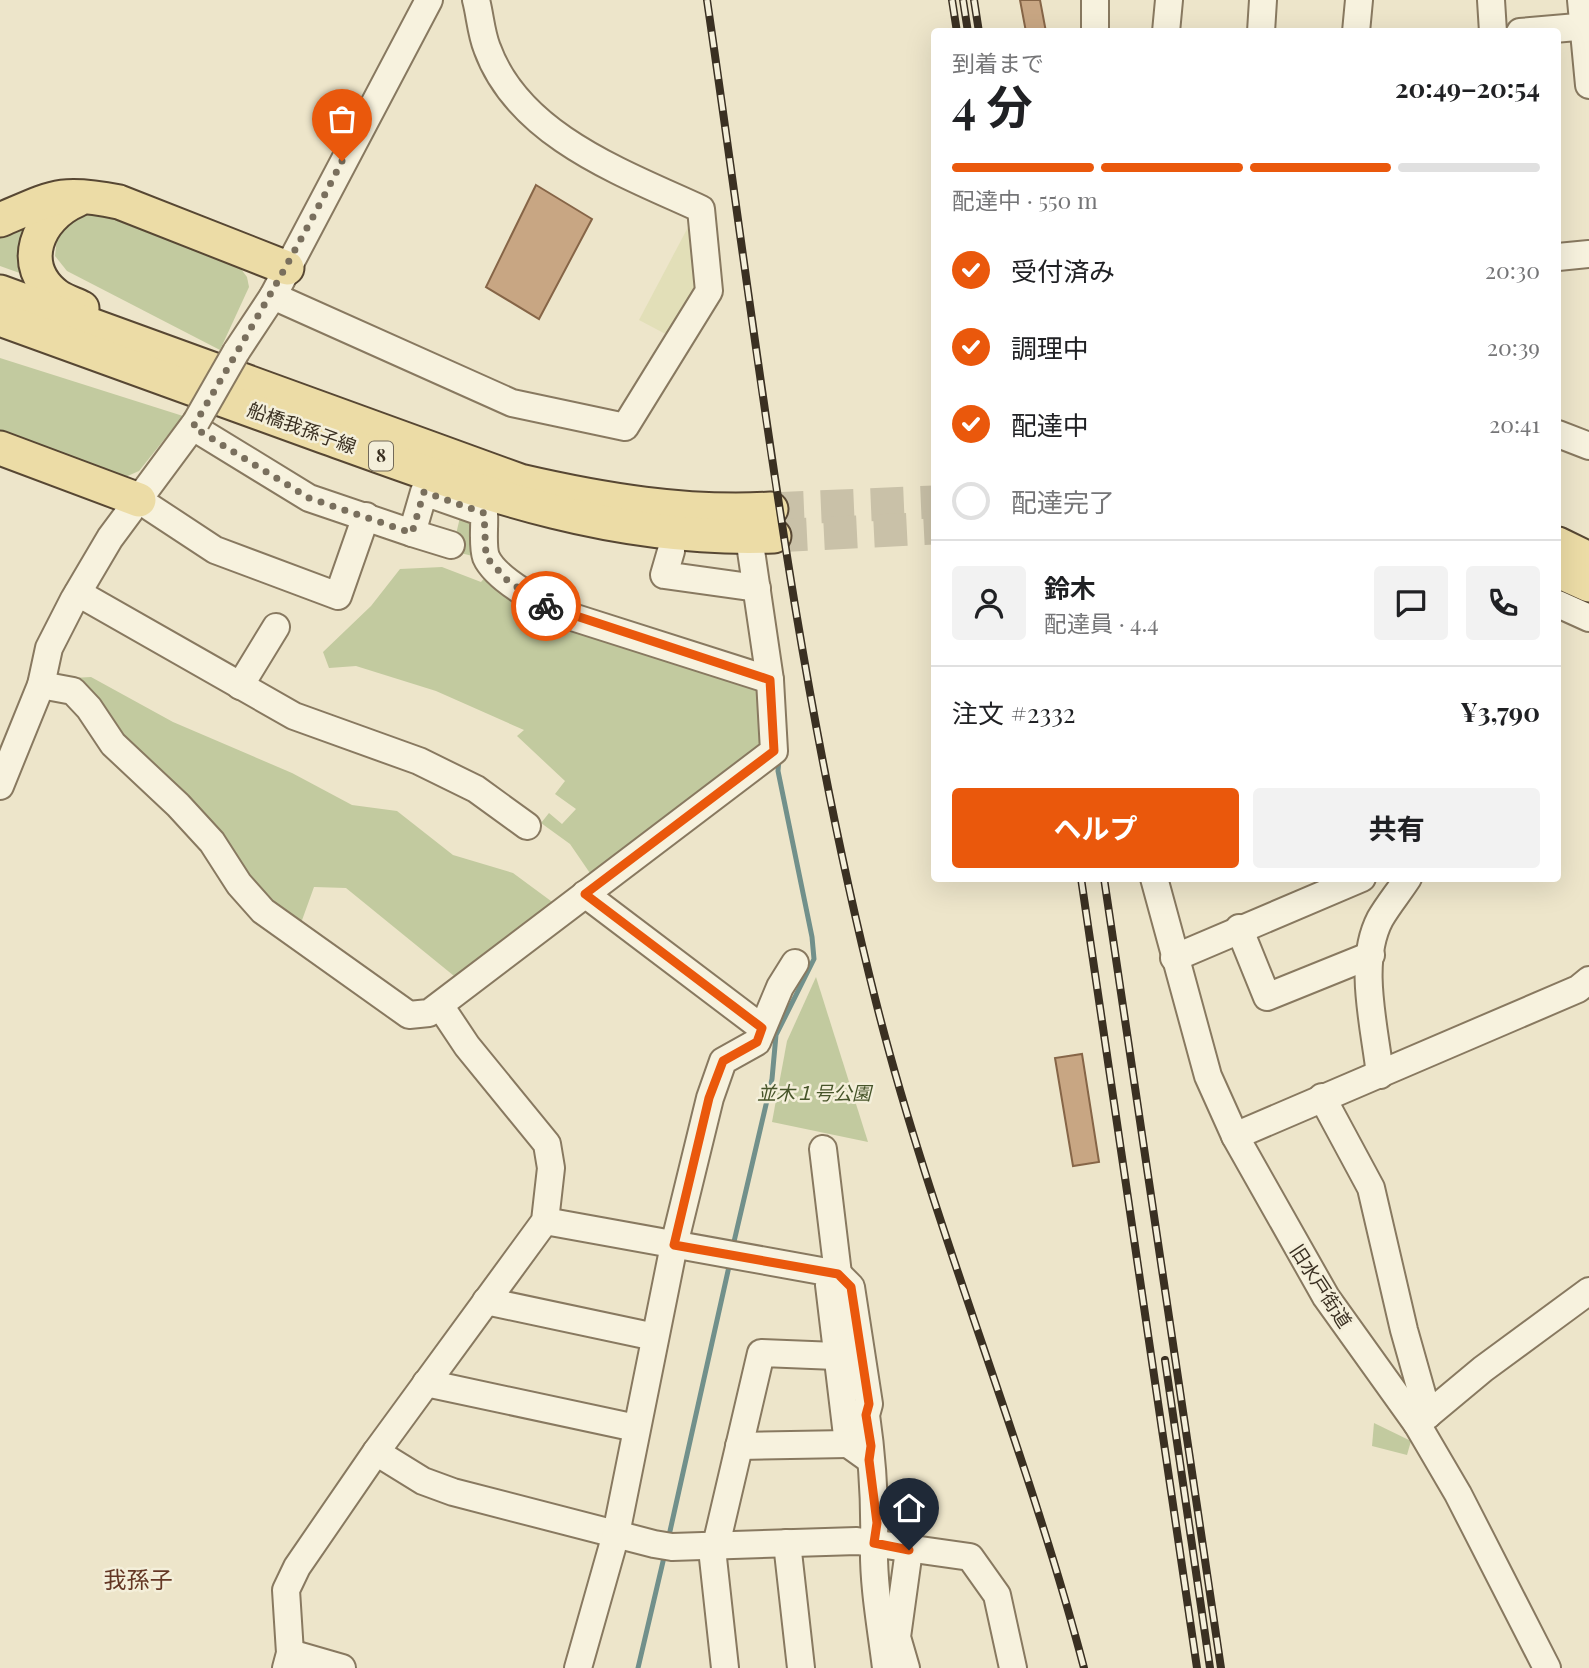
<!DOCTYPE html>
<html lang="ja">
<meta charset="utf-8">
<style>
body{margin:0;font-family:"Playfair Display","Noto Sans JP",serif;background:#f2f2f2;color:#202124;height:100vh;display:flex;flex-direction:column;font-size:26px;white-space:nowrap}
*{box-sizing:border-box;margin:0}
p{font-size:23px;color:#757577}
.icon{flex:none;width:38px;height:38px;fill:none;stroke:currentColor;stroke-width:2;stroke-linecap:round;stroke-linejoin:round}
.map{position:relative;flex:1;overflow:hidden}
.details{position:absolute;left:931px;top:28px;width:630px;height:854px;display:flex;flex-direction:column;background:#fff;border-radius:7px;box-shadow:0 7px 28px #0002}
.details>*{flex:none}
.pin{position:absolute;display:grid;place-items:center;width:60px;height:60px;color:#fff;margin:-72px -30px;border-radius:50% 50% 50% 0;rotate:-45deg;box-shadow:0 0 7px #0007}
.pin .icon{rotate:45deg}
.courier{position:absolute;display:grid;place-items:center;width:70px;height:70px;margin:-35px;border:5px solid #ea580c;border-radius:50%;background:#fff;color:#222;box-shadow:0 2px 9px #0007}
.overview em{font-style:normal;font-weight:700}
.overview div{display:flex;flex-direction:column-reverse}
.overview{display:flex;align-items:center;justify-content:space-between;height:119px;padding:0 21px}
h1{font-size:46px;font-weight:700;line-height:52px}
.bar{display:grid;grid-template-columns:repeat(4,1fr);gap:10px 7px;align-content:center;height:84px;padding:0 21px}
.bar i{height:9px;border-radius:5px;background:#e0e0e0}
.bar .current{background:#ea580c}
.bar p{grid-column:span 4}
.line{display:flex;align-items:center;gap:18px;padding:0 21px;border-top:2px solid #e0e0e0}
.line div{flex:1}
.round{display:grid;place-items:center;flex:none;width:74px;height:74px;border-radius:7px;background:#f2f2f2}
ol{padding:0 21px;list-style:none}
li{display:flex;align-items:center;gap:21px;height:77px}
li p{margin-inline-start:auto}
li .icon{padding:7px;border-radius:50%;background:#ea580c;color:#fff;stroke-width:4}
li:last-child{color:#757577}
li i{width:38px;height:38px;border:4px solid #e0e0e0;border-radius:50%}
.primary-button{display:flex;gap:14px;margin-top:auto;padding:14px 21px}
.primary-button a{flex:1;height:80px;border-radius:7px;background:#ea580c;color:#fff;font-size:28px;font-weight:700;line-height:80px;text-align:center}
.primary-button a+a{background:#f2f2f2;color:#202124}
.map>svg:first-child{display:block}
.farmland{fill:#e2dfb8}
.green{fill:#c2ca9f}
.lines{fill:none;stroke-linecap:round;stroke-linejoin:round}
.stream{stroke:#71908b;stroke-width:5}
.building{fill:#c8a683;stroke:#866547;stroke-width:2}
.major-tunnel{stroke:#c9c1a8;stroke-width:33;stroke-dasharray:33 17;stroke-linecap:butt}
.minor-casing{stroke:#887960;stroke-width:30}
.major-casing{stroke:#574733;stroke-width:37}
.minor{stroke:#f7f2de;stroke-width:26}
.major{stroke:#ecdca6;stroke-width:33}
.rail-casing{stroke:#3a3022;stroke-width:8}
.rail{stroke:#f4efda;stroke-width:5;stroke-dasharray:16;stroke-linecap:butt}
.minor-bridge-casing{stroke:#887960;stroke-width:30;stroke-linecap:butt}
.minor-bridge{stroke:#f7f2de;stroke-width:26}
.done{stroke:#796f5d;stroke-width:7;stroke-dasharray:0 12.6}
.route{stroke:#ea580c;stroke-width:9}
.labels{text-anchor:middle;stroke-width:5;stroke-linejoin:round;paint-order:stroke}
.shield{fill:#f4efda;stroke:#726959;stroke-width:2}
.shield-label{font-size:18px;font-weight:bold;fill:#3a3022}
.street-label{font-size:19px;fill:#3a3022;stroke:#f4efda}
.park-label{font-size:19px;font-style:italic;fill:#47552a;stroke:#f4efda}
.quarter-label{font-size:23px;fill:#643724;stroke:#f4efda}
</style>
<div class="map">
<svg width="1589" height="1668" viewBox="0 0 1589 1668">
<rect width="100%" height="100%" fill="#ede5ca"/>
<!-- farmland -->
<path class="farmland" d="M695 214 702 294 675 339 639 320Z"/>
<!-- green -->
<g class="green">
<path d="M90 213 120 221 238 265 247 277 249 287 220 350 67 271 55 256 57 238 73 215Z"/>
<path d="M29 214 28 276 0 266V230Z"/>
<path d="M0 358 183 416 139 471 123 478 0 436Z"/>
<path d="M462 509 478 514 481 558 452 551Z"/>
<path d="M442 567 481 582 491 570 762 684 764 751 594 879 570 844 541 823 549 813 562 824 576 809 555 794 565 781 517 736 524 730 436 691 356 666 329 668 323 652 371 606 400 569Z"/>
<path d="M91 677 173 722 292 773 352 805 397 811 453 855 513 873 555 904 459 980 346 888 314 887 301 923 267 902 73 678Z"/>
<path d="M816 977 868 1142 772 1122 787 1041Z"/>
<path d="M1374 1423 1411 1441 1407 1455 1372 1446Z"/>
</g>
<g class="lines">
<!-- stream -->
<g class="stream">
<path d="M733 1246 772 1079 776 1035 814 959 812 937 778 771 779 758"/>
<path d="M668 1540 730 1262"/>
<path d="M638 1668 665 1553"/>
</g>
</g>
<!-- building -->
<g class="building">
<path d="M1020 0H1040L1046 32H1026Z"/>
<path d="M536 185 592 219 539 319 486 287Z"/>
<path d="M1082 1054 1099 1162 1073 1166 1055 1058Z"/>
</g>
<g class="lines">
<!-- major-tunnel -->
<g class="major-tunnel">
<path d="M771 509 934 502"/>
<path d="M774 536 934 528"/>
</g>
<defs>
<g id="minor">
<path d="M1491 0 1493 32"/>
<path d="M1581 0 1589 85"/>
<path d="M1095 32V0"/>
<path d="M1166 32 1169 0"/>
<path d="M1261 32 1263 0"/>
<path d="M1356 32 1359 0"/>
<path d="M1520 32 1589 26"/>
<path d="M1558 257 1589 254"/>
<path d="M273 296 512 403 625 427 709 291 701 209C623 173 519 136 487 48 481 33 480 15 476 0"/>
<path d="M236 352 273 296 429 0"/>
<path d="M193 427 309 498 412 533 424 492 484 513C485 525 482 546 486 557 496 580 544 605 566 615L770 680"/>
<path d="M1558 434 1589 446"/>
<path d="M139 500 215 550 338 596 366 516"/>
<path d="M412 533 451 545"/>
<path d="M671 551 664 575 757 588"/>
<path d="M78 593 294 716 419 761 476 789 527 826"/>
<path d="M1558 604 1589 618"/>
<path d="M41 685 73 691 89 708 113 744 178 805 212 842 239 884 263 911 409 1015 429 1013 774 751 770 680 749 537"/>
<path d="M240 686 276 627"/>
<path d="M0 786 41 685 49 648 74 599 110 538 196 422"/>
<path d="M1154 878 1208 1076 1235 1136 1326 1297 1417 1424 1458 1494 1547 1668"/>
<path d="M585 894 762 1028"/>
<path d="M1239 928 1267 997 1371 955"/>
<path d="M1174 958 1362 878"/>
<path d="M1380 1075C1375 1028 1357 963 1380 919 1388 905 1399 892 1408 878"/>
<path d="M1322 1097 1371 1188 1404 1330 1428 1415"/>
<path d="M1235 1136 1578 989 1589 980"/>
<path d="M823 1149 838 1274 829 1285 848 1444 869 1459"/>
<path d="M545 1221 838 1274 851 1287 869 1404 866 1415C872 1456 875 1502 874 1544 873 1585 881 1627 886 1668"/>
<path d="M486 1301 655 1337"/>
<path d="M426 1383 636 1428"/>
<path d="M1417 1424 1483 1369 1589 1291"/>
<path d="M739 1446 848 1444"/>
<path d="M376 1452 423 1481 453 1492 654 1544 672 1547 857 1541 970 1557 997 1595 1013 1668"/>
<path d="M787 1543 801 1668"/>
<path d="M290 1653 342 1668"/>
<path d="M286 1668 290 1653 286 1590 297 1567 376 1452 545 1221 551 1168 547 1144 467 1046 441 1007"/>
<path d="M578 1668 616 1534 674 1245 710 1098 723 1061 757 1042 780 987 795 963"/>
<path d="M725 1668 713 1558 761 1353 836 1356 860 1353"/>
<path d="M906 1668 897 1637 909 1550"/>
</g>
<g id="major">
<path d="M77 200C37 217 17 266 57 296 64 301 74 304 82 308"/>
<path d="M0 220C54 197 60 190 119 202L287 268"/>
<path d="M0 292 520 481C602 500 686 514 771 509"/>
<path d="M0 319C108 358 216 397 323 436 476 491 608 542 774 536"/>
<path d="M0 448 139 500"/>
<path d="M1558 544 1589 559"/>
<path d="M1558 571 1589 585"/>
</g>
</defs>
<!-- minor casing -->
<use href="#minor" class="minor-casing"/>
<!-- major casing -->
<use href="#major" class="major-casing"/>
<!-- minor -->
<use href="#minor" class="minor"/>
<!-- major -->
<use href="#major" class="major"/>
<defs>
<g id="rail">
<path d="M707 0C756 334 793 675 876 1002 933 1228 1025 1443 1084 1668"/>
<path d="M952 0 957 32"/>
<path d="M963 0 968 32"/>
<path d="M974 0 979 32"/>
<path d="M1081 878 1197 1668"/>
<path d="M1104 878 1221 1668"/>
<path d="M1165 1360 1210 1668"/>
</g>
</defs>
<!-- rail casing -->
<use href="#rail" class="rail-casing"/>
<!-- rail -->
<use href="#rail" class="rail"/>
<defs>
<path id="minor-bridge" d="M196 422 236 352"/>
</defs>
<!-- minor-bridge casing -->
<use href="#minor-bridge" class="minor-bridge-casing"/>
<!-- minor-bridge -->
<use href="#minor-bridge" class="minor-bridge"/>
</g>
<g class="lines">
<!-- done -->
<path class="done" d="M342 161C296 252 245 339 193 427L309 498 412 533 424 492 484 513 486 557 508 581 546 606"/>
<!-- route -->
<path class="route" d="M546 606 770 680 774 751 585 894 762 1028 757 1042 723 1061 709 1098 674 1245 838 1274 851 1287 869 1404 866 1415 871 1446 869 1460 877 1523 874 1543 909 1550"/>
</g>
<g class="labels">
<!-- shield labels -->
<rect class="shield" x="369" y="441.5" width="24" height="29" rx="5"/>
<g class="shield-label">
<text x="381" y="462">8</text>
</g>
<!-- street labels -->
<g class="street-label">
<text transform="translate(302 428) rotate(20)" y="7">船橋我孫子線</text>
<text transform="translate(1321 1286) rotate(57)" y="7">旧水戸街道</text>
</g>
<!-- park labels -->
<g class="park-label">
<text x="814" y="1100">並木１号公園</text>
</g>
<!-- quarter labels -->
<g class="quarter-label">
<text x="138" y="1588">我孫子</text>
</g>
</g>
</svg>
<div class="pin" style="left:342px;top:161px;background:#ea580c"><svg class="icon" aria-label="bag" viewBox="0 0 24 24"><path d="M5 8h14l-1 12H6zM9 8a3 3 0 0 1 6 0"/></svg></div>
<div class="pin" style="left:909px;top:1550px;background:#1f2937"><svg class="icon" aria-label="home" viewBox="0 0 24 24"><path d="M3 11l9-7 9 7M6 9v11h12V9"/></svg></div>
<div class="courier" style="left:546px;top:606px"><svg class="icon" aria-label="bike" viewBox="0 0 24 24"><circle cx="6" cy="16" r="4"/><circle cx="18" cy="16" r="4"/><path d="M6 16l4-8h5l3 8M10 8l3 8H6M13 5h3"/></svg></div>
<section class="details">
<div class="overview"><div><h1>4 分</h1><p>到着まで</p></div><em>20:49–20:54</em></div>
<div class="bar"><i class="current"></i><i class="current"></i><i class="current"></i><i></i><p>配達中 · 550 m</p></div>
<ol>
<li><svg class="icon" aria-label="check" viewBox="0 0 24 24"><path d="M5 12l5 5 9-10"/></svg>受付済み<p>20:30</p></li>
<li><svg class="icon" aria-label="check" viewBox="0 0 24 24"><path d="M5 12l5 5 9-10"/></svg>調理中<p>20:39</p></li>
<li><svg class="icon" aria-label="check" viewBox="0 0 24 24"><path d="M5 12l5 5 9-10"/></svg>配達中<p>20:41</p></li>
<li><i></i>配達完了</li>
</ol>
<div class="line" style="height:126px"><a class="round"><svg class="icon" aria-label="person" viewBox="0 0 24 24"><circle cx="12" cy="8" r="4"/><path d="M4 21q1-7 8-7t8 7"/></svg></a><div><b>鈴木</b><p>配達員 · 4.4</p></div><a class="round"><svg class="icon" aria-label="chat" viewBox="0 0 24 24"><path d="M4 5h16v11H9l-5 4z"/></svg></a><a class="round"><svg class="icon" aria-label="phone" viewBox="0 0 24 24"><path d="M5 4h4l2 5-3 2q2 4 5 5l2-3 5 2v4C11 20 4 13 5 4z"/></svg></a></div>
<div class="line" style="height:91px"><div>注文 #2332</div><b>¥3,790</b></div>
<div class="primary-button"><a>ヘルプ</a><a>共有</a></div>
</section>
</div>
